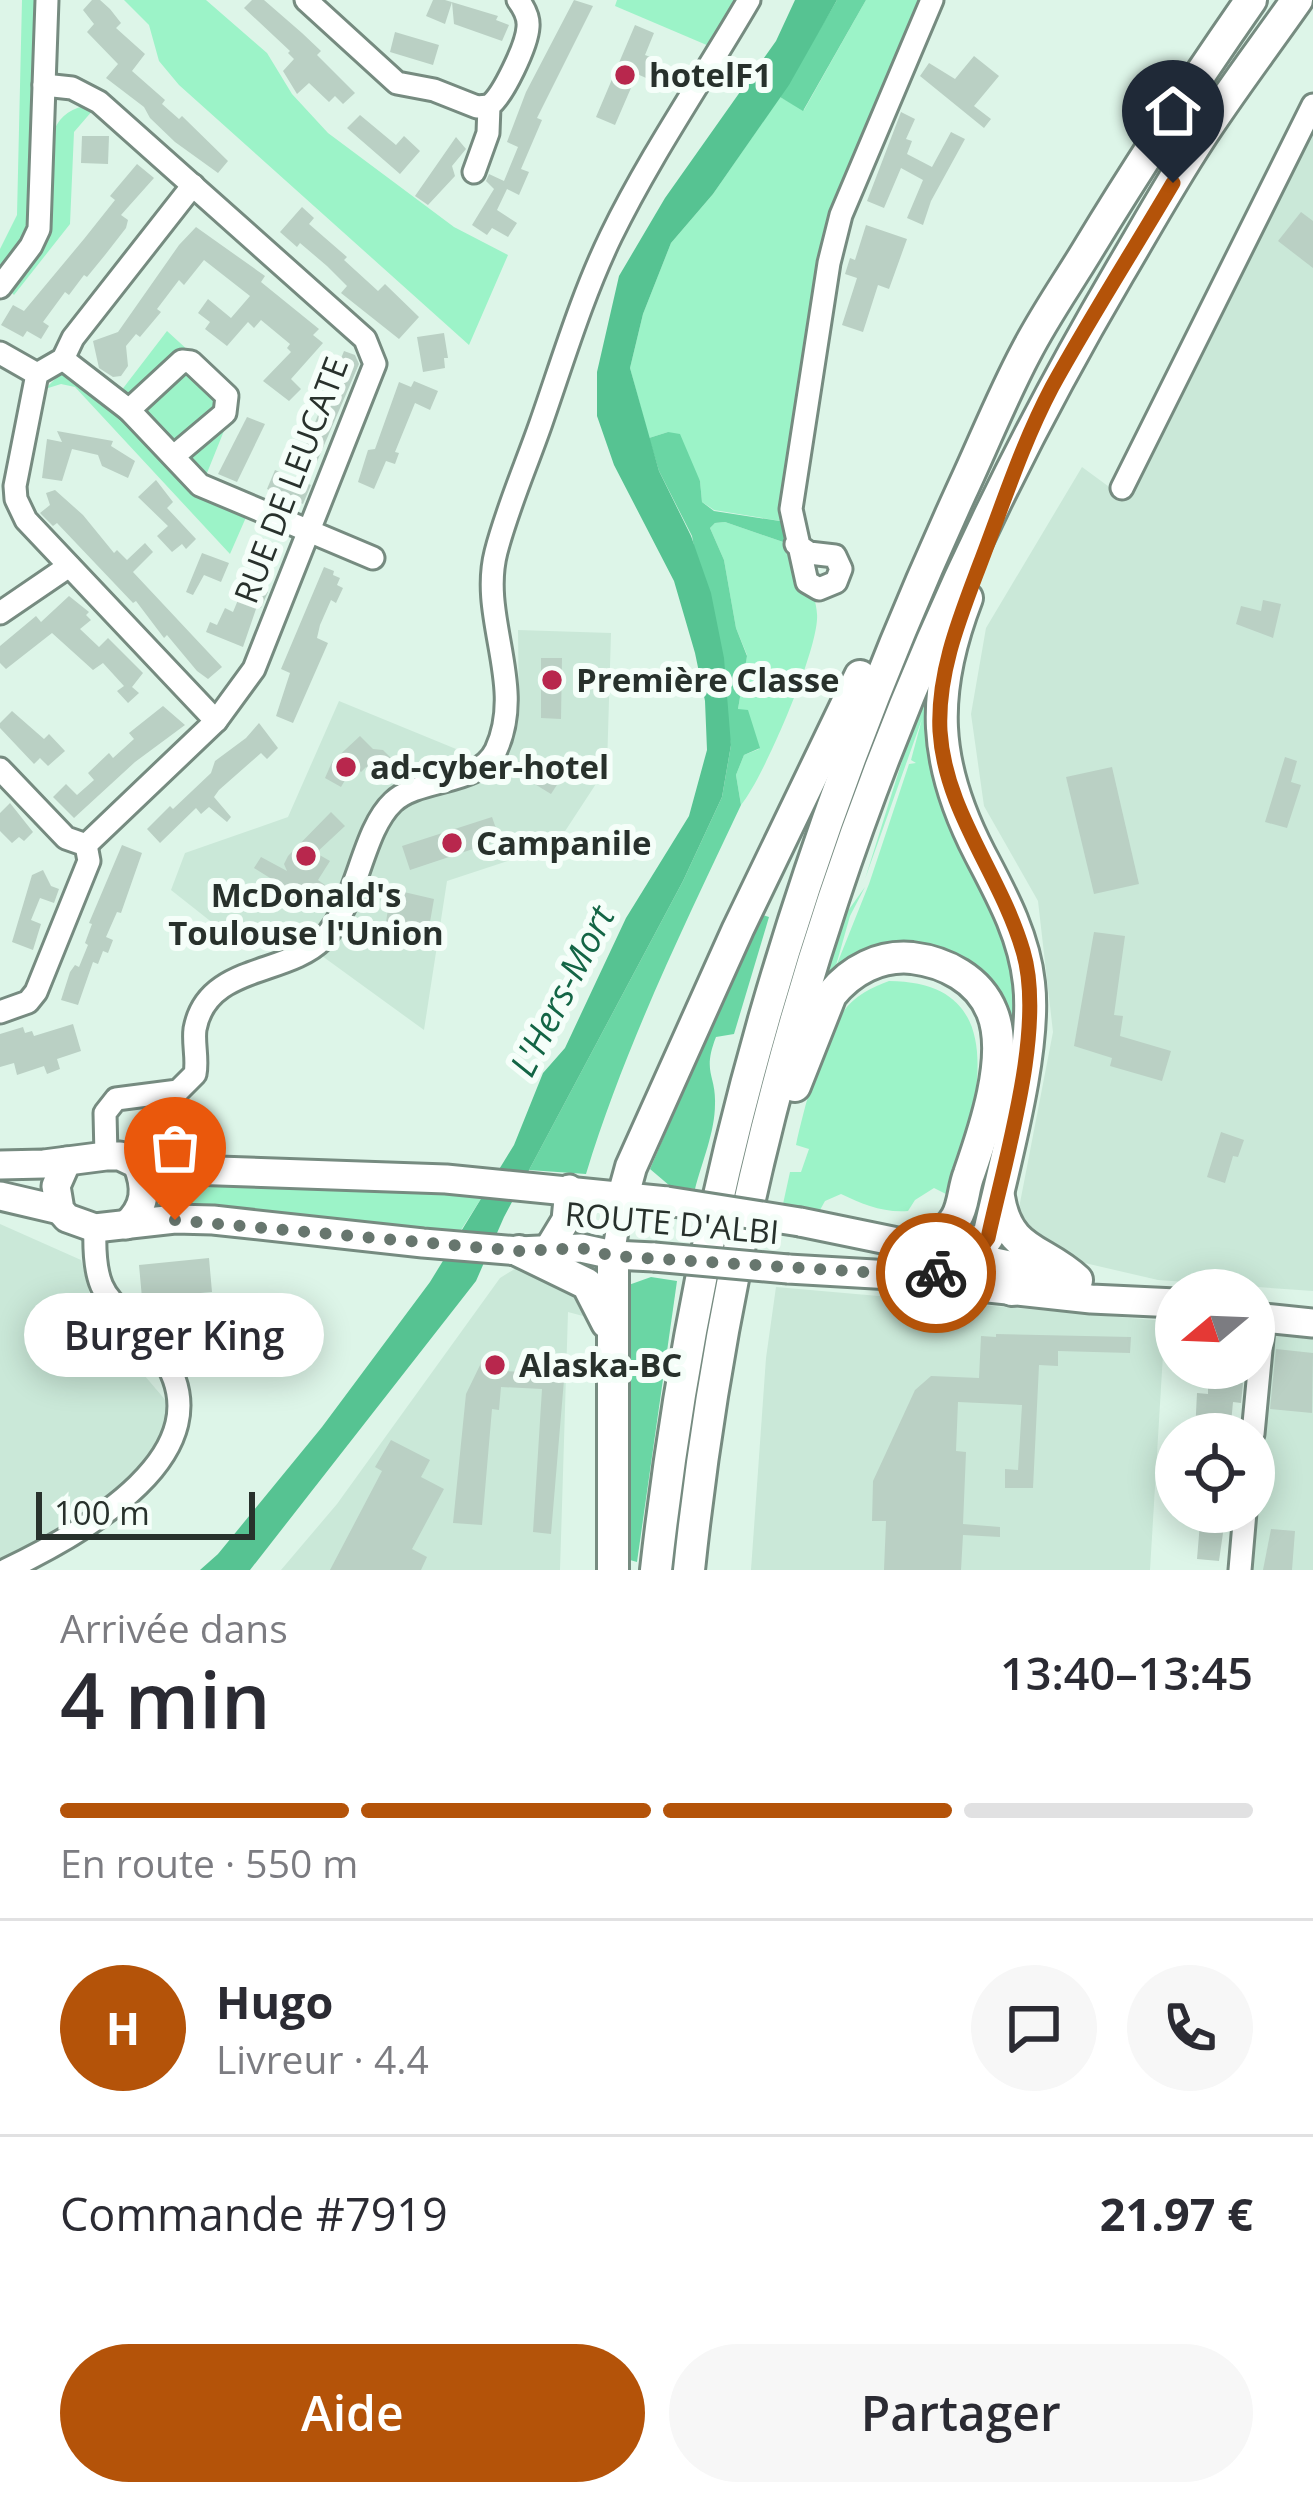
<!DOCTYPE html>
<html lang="fr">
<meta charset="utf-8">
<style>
body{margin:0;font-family:"Open Sans",sans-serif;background:#f7f7f7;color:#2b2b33;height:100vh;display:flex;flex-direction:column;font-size:45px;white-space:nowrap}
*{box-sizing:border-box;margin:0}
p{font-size:39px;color:#7c7c81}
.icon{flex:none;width:66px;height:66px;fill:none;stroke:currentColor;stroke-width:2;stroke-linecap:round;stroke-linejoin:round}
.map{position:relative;height:1570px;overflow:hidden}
.sheet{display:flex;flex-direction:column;background:#fff;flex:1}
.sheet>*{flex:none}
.needle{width:78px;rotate:251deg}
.tools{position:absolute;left:1155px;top:1269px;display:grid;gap:24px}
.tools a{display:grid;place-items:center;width:120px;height:120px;border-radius:50%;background:#fff;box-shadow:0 6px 30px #0003;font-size:60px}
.scale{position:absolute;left:36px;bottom:30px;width:219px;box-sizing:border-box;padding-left:12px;border:6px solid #28312c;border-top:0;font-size:33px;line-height:42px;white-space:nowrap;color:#28312c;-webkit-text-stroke:9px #f5fef9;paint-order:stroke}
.pin{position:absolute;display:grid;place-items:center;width:102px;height:102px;color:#fff;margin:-123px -51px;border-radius:50% 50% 50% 0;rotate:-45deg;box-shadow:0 0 12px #0007}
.pin .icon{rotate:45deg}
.courier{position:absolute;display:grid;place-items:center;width:120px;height:120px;margin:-60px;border:9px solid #b45309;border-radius:50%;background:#fff;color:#222;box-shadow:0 3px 15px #0007}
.bubble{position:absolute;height:84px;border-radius:42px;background:#fff;box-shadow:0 6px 30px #0003;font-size:39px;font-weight:600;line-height:84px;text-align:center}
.head em{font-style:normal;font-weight:600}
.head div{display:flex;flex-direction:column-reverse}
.head{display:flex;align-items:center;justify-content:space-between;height:204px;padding:0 60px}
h1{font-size:78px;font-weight:600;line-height:90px}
.bar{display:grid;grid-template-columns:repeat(4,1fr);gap:18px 12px;align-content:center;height:144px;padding:0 60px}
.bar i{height:15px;border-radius:9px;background:#e1e1e2}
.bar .selected{background:#b45309}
.bar p{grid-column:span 4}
.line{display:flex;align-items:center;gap:30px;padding:0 60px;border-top:3px solid #e1e1e2}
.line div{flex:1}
.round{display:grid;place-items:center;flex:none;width:126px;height:126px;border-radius:63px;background:#f7f7f7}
.primary-button{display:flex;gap:24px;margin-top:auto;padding:24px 60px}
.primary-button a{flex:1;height:138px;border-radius:72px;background:#b45309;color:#fff;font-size:48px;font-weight:600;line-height:138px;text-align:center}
.primary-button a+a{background:#f7f7f7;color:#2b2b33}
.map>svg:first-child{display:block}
.built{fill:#cae8d8}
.green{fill:#9cf3c8}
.forest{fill:#6ad6a4}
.water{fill:#56c392}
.building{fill:#bad0c4}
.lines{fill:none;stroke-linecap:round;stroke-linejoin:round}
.minor-casing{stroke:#768b80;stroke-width:27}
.major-casing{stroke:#768b80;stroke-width:33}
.highway-casing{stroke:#768b80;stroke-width:36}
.minor{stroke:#fff;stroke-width:21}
.major{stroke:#fff;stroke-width:27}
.highway{stroke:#fff;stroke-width:30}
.major-bridge-casing{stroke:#768b80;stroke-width:33;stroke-linecap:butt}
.major-bridge{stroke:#fff;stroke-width:27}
.done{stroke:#67766e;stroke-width:12;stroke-dasharray:0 21.6}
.route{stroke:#b45309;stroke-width:15}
.poi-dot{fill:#b8274d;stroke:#f5fef9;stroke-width:4.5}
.labels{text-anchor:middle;stroke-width:12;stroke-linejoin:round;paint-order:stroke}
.poi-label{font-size:33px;font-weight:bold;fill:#28312c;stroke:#f5fef9;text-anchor:start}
.street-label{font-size:33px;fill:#28312c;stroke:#f5fef9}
.water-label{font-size:36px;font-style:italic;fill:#136545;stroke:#f5fef9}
</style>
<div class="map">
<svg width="1313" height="1570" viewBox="0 0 1313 1570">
<rect width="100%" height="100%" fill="#ddf5e8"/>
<!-- built -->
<g class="built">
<path d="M1313 124V1291L1158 1280 1046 1254 1013 1239 1053 1032 1038 901 984 806 971 714 986 628 1082 467 1127 500Z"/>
<path d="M518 630 611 633 607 767 556 845 447 881 424 1030 278 924 247 950 171 890 185 853 288 817 339 701 500 767 519 713Z"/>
<path d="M0 1224 81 1260 95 1314 92 1341 144 1375 190 1429 161 1478 29 1570H0Z"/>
<path d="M531 1259 586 1303 583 1316 568 1312 560 1570H281L337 1504 500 1278Z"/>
<path d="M776 1287 1165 1321 1150 1570H751L766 1358Z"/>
<path d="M1272 1335 1313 1337V1570H1249Z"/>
</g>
<!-- green -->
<g class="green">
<path d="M22 0H38L29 232 0 272V249L17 215Z"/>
<path d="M124 0H206L267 53 292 94 328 133 454 227 508 255 469 345 179 85 159 61 149 25Z"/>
<path d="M617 0H738L709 46 615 6Z"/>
<path d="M866 0H928L861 149 786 522 714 510 702 502 700 481 668 432 649 438 630 368 643 314 671 243 713 194 780 97 804 110Z"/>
<path d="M84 106 93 110 74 132 70 224 14 295 9 290 44 248 48 233 52 135C58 119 67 110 84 106Z"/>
<path d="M167 331 238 396 205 478 254 499 230 554 75 387 61 384 45 389 77 357 121 391Z"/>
<path d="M725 522 789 544C798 565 816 590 817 614 820 647 763 779 741 805L736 775 744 755 759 749 738 709 747 655 736 628 724 560 710 528 715 523Z"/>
<path d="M929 691 1020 976 1014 1046 1010 1025 944 953 821 988 845 915 865 887 850 916 835 969 869 884 909 764 916 763 911 760 922 719 865 879 908 742Z"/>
<path d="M889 981C1018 982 973 1108 956 1188L950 1196 934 1188 915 1200 908 1211C883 1213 862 1204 841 1194L825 1201 820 1210 783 1204 790 1172H801L809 1149 796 1145C804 1108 821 1043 843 1012 854 996 872 987 889 981Z"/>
<path d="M153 1176 484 1194 461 1230 427 1228 426 1232 191 1205 152 1207Z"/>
</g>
<!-- forest -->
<g class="forest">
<path d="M837 0H866L803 111 780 97Z"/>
<path d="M668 432 680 434 700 481 702 502 714 511 786 522 789 544 725 522 715 523 710 528 724 560 736 628 747 656 738 709 748 710 760 748 744 755 736 775 741 805C684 926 625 1046 586 1174L529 1170 683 881 722 797 731 745 692 536 659 471 649 438Z"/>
<path d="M760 914 769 917 734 1034 716 1037C702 1073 716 1074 715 1104 715 1132 702 1162 695 1189L670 1186 650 1169Z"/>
<path d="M651 1277 677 1281 637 1562 623 1558V1287Z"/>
</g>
<!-- water -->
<path class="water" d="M795 0H837L789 85 713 194 671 243 643 314 630 368 659 471 691 536 711 593 724 658 731 745 722 797 683 881 504 1217 476 1281 250 1570H200L218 1554 322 1427 430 1282 514 1145 543 1073 565 1048 626 918 689 816 707 750 705 701 695 653 674 581 614 465 597 416V372L619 276 665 198 776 41Z"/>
<!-- building -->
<g class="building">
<path d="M92 0H100L110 9 121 23 116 28 145 54 132 71 165 100 162 104 179 119 182 116 228 161 218 173 175 142 150 118 144 107 106 78 118 64 87 32 94 24 83 10Z"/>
<path d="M252 0H264L302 33 321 51 317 55 355 93 343 104 335 96 329 102 309 83 297 94 283 71 294 59 288 53 290 51 244 8Z"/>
<path d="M433 0H445L498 16 496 20 509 25 502 41 454 24 452 2 445 24 426 16Z"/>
<path d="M574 0 593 6 537 118 542 120 521 169 529 172 519 195 507 189 497 210 517 223 508 237 492 228 487 235 472 225 494 189 486 181 489 174 504 181 518 147 507 142 526 92Z"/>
<path d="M635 25 654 33 645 55 661 61 653 81 637 74 615 125 596 117Z"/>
<path d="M395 32 439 45 433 65 390 52Z"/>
<path d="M974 56 999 76 974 106 991 119 984 128 920 76 929 63 955 79Z"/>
<path d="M901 112 915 119 906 139 912 141 907 154 932 167 951 132 965 139 931 201 923 225 907 218 923 180 901 168 884 208 867 201Z"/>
<path d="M360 115 396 145 404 136 420 151 400 174 347 128Z"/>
<path d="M82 136H109L108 164 81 163Z"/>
<path d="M456 137 466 149 452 166 455 176 428 205 415 196Z"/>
<path d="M137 164 154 178 121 215 128 220 126 228 105 255 87 277 84 275 69 295 65 292 43 322 49 326 41 339 27 331 23 337 1 325 13 305 24 311 84 239 115 200 110 196Z"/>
<path d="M302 207 314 218 309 224 347 257 344 260 378 291 385 284 419 317 399 339 341 293 347 286 327 266 300 243 297 247 280 232Z"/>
<path d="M1301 212 1313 221V268L1278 241Z"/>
<path d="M866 225 907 239 889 289 878 285 863 332 842 325 857 278 845 274 850 258 855 260Z"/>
<path d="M196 227 265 276 261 282 319 329 313 335 323 343 291 379 301 389 289 401 263 381 291 352 287 348 290 344 261 320 254 328 248 322 227 346 205 329 210 322 198 313 208 299 231 318 250 296 204 260 184 285 179 280 157 309 161 312 140 337 136 334 126 346 128 366 121 376 113 377 99 368 93 341 118 332 179 245Z"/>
<path d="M444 333 448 358H444L445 368 423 372 417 337Z"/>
<path d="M344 351 355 355 359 364 316 464 301 457Z"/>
<path d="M414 381 438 391 430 410 415 403 395 452 399 453 395 464 386 461 374 489 358 482 368 450 375 449 399 382 411 387Z"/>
<path d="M247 417 265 424 237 482 218 474Z"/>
<path d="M57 431 113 441 111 446 135 461 128 478 102 466 98 455 72 449 62 481 42 478 47 439 62 442Z"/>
<path d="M275 470 311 485 303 504 267 489Z"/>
<path d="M156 480 173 502 167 508 196 539 186 549 182 544 172 552 157 536 168 526 138 497Z"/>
<path d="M55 490 83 515 114 553 117 550 127 560 145 543 153 552 133 572 222 667 208 679 197 671 167 635 164 638 136 601 133 603 57 523 53 526 40 513 50 505 46 493Z"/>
<path d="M202 553 229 563 221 582 204 575 193 595 186 592Z"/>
<path d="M324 567 334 571 333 575 340 578 337 585 343 588 336 603 331 600 320 625 317 638 328 643 293 723 276 716 290 673 281 669Z"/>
<path d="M250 571 269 578 264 590 268 592 261 608 257 606 243 647 206 632 210 622 217 625 225 608 233 612Z"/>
<path d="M69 596 89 612 86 615 91 620 80 629 99 647 108 638 143 673 132 687 139 693 128 703 117 691 124 686 103 663 93 670 52 633 6 669 0 663V646L36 616 41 622Z"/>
<path d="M1263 600 1281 604 1273 638 1236 624 1241 606 1261 611Z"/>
<path d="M541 658H562L561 719 541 718Z"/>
<path d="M163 706 185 725 135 762 74 818 53 797 66 784 77 795 94 780 88 773 109 753 113 758 134 739 129 733Z"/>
<path d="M12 711 44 739 49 734 65 751 48 766 40 758 34 764 0 728V723Z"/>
<path d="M259 723 278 748 267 759 261 753 219 790 214 797 231 817 227 822 209 807 201 814 196 808 160 843 147 829 170 806 173 809 211 773 215 761 246 738Z"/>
<path d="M360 736 373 749 383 750 393 760 391 764 375 776 366 767 361 772 354 765 341 787 325 778 332 762Z"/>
<path d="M536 757 564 774 551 794 523 777Z"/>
<path d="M1285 757 1297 761 1291 782 1301 785 1287 828 1265 822Z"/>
<path d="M1112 767 1139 884 1094 894 1066 777Z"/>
<path d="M10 803 33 832 24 841 19 837 12 843 0 831V813Z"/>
<path d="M331 812 345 826 316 853 330 861 318 880 325 885 319 895 308 890 299 896 254 868 261 857 287 871 284 864 288 856Z"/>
<path d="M492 817 500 840 410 870 402 846Z"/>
<path d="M122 845 142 853 121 913 117 912 106 937 113 940 108 953 103 951 98 964 93 962 78 1005 61 1000 70 972 75 965 79 967 88 945 85 943 92 924 89 923Z"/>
<path d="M43 870 51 886 59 889 54 903 40 898 31 920 41 924 33 950 12 942 32 875Z"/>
<path d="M391 889 434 899 430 922 423 921 421 934 385 929Z"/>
<path d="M1094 932 1125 936 1114 1015 1123 1016 1120 1036 1171 1051 1162 1081 1110 1066 1112 1058 1074 1046Z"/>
<path d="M73 1024 81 1051 57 1059 60 1069 47 1074 44 1066 17 1075 14 1063 0 1067V1034L23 1027 25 1033 32 1031 34 1036Z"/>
<path d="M1221 1132 1244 1140 1238 1157 1233 1156 1225 1183 1207 1177Z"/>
<path d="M209 1258 212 1292 142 1298 139 1265Z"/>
<path d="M996 1334 1131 1337 1130 1353 1058 1351V1366L1039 1365 1033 1488H1005V1469L1018 1470 1022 1405 958 1402 956 1451 966 1452 963 1524 1000 1527V1537L963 1535 961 1570H884L886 1521H872L873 1481 915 1390 931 1376 979 1378 981 1336 996 1337Z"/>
<path d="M1276 1349 1313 1353 1312 1413 1270 1409Z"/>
<path d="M483 1359 506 1361 504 1371 552 1373 553 1367 565 1368 551 1534 533 1532 542 1389 501 1387 499 1410 492 1409 482 1525 453 1523 466 1394Z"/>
<path d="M1208 1368H1229L1228 1382 1243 1383 1241 1403 1233 1402 1230 1434 1195 1433 1197 1393 1208 1394Z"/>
<path d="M391 1440 430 1460 421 1477 444 1489 412 1549 427 1557 421 1570H330L382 1471 375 1467Z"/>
<path d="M1190 1512H1226L1219 1561 1197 1559 1200 1523 1189 1522Z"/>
<path d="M1271 1529 1295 1531 1292 1570H1263Z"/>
</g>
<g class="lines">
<defs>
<g id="minor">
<path d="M306 0 397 83 434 90 477 107 489 106"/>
<path d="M44 85 72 88 99 102 365 339 375 364 254 669 216 721 86 845"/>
<path d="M474 172 488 133 489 106C503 96 527 45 528 27 529 17 524 8 518 0"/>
<path d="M193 185 73 338 63 359 37 374 15 486 16 499 26 520 216 721"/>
<path d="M0 287 31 246 39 229 47 0"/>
<path d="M0 353 37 374"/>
<path d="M63 359 129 410 200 485 373 558"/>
<path d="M129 410 182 361 191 362 227 396 225 413 174 456"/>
<path d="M1122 488 1313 105"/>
<path d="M796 544 809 553 835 556 841 569 836 582 819 589 807 582 791 509 829 263 841 215 932 0"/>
<path d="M0 613 69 566"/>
<path d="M0 769 66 838 86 845 89 861 36 992 28 1002 0 1012"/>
<path d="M106 1156 105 1113 116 1099 178 1091 195 1074C198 1059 193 1044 195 1029 207 964 287 976 323 939 358 905 361 832 393 802 419 777 479 786 496 750 526 685 479 618 496 552 507 509 526 466 541 423 563 360 582 296 611 236 651 154 703 79 749 0"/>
<path d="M613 1255 623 1196"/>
<path d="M1253 1434 1264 1318"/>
<path d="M6 1570C81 1534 232 1452 160 1353 119 1295 92 1312 95 1228"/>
<path d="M1240 1570 1245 1512"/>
</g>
<g id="major">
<path d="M67 1161 56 1186 60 1210 67 1218 95 1228 175 1219 213 1220 423 1243 519 1251 581 1248 613 1255 654 1257"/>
<path d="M0 1165 44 1164 106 1156H120L137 1164 189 1170 446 1179 667 1201"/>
<path d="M0 1196 60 1210"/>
<path d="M800 1222 1072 1278"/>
<path d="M126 1225C146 1207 147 1188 137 1164"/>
<path d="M549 1248 566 1220 569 1189"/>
<path d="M788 1269 926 1277 950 1284 1091 1299 1176 1303"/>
<path d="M1254 1317 1313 1323"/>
</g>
<g id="highway">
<path d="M795 1086 831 995C851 970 880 955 912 958 945 962 979 979 992 1012 1010 1056 984 1131 969 1174 963 1189 964 1205 956 1218 948 1232 933 1239 919 1244"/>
<path d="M623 1196 631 1167 738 929 860 676"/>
<path d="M999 1197C1008 1253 1043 1248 1077 1280"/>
<path d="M971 1241 982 1275 1012 1290"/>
<path d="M519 1251 587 1284 607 1323"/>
<path d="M613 1255V1570"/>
<path d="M926 1277 967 1266 988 1237C1003 1168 1037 1051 1029 983 1024 936 1002 896 980 854 933 763 930 694 967 598"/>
<path d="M656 1570C699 1184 800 844 961 492 983 445 1002 397 1026 352 1044 317 1067 284 1087 251 1139 165 1194 82 1251 0"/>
<path d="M689 1570C738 1104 882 677 1119 273 1145 229 1170 184 1198 141 1229 93 1264 47 1297 0"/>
</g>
</defs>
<!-- minor casing -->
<use href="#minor" class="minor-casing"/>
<!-- major casing -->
<use href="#major" class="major-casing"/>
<!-- highway casing -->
<use href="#highway" class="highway-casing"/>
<!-- minor -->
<use href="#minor" class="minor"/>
<!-- major -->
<use href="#major" class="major"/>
<!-- highway -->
<use href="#highway" class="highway"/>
<defs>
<g id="major-bridge">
<path d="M667 1201 800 1222"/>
<path d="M654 1257 788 1269"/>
</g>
</defs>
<!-- major-bridge casing -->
<use href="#major-bridge" class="major-bridge-casing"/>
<!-- major-bridge -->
<use href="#major-bridge" class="major-bridge"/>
</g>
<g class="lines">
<!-- done -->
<path class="done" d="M175 1220 519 1251 581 1248 613 1256 926 1276 936 1273"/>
<!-- route -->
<path class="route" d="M936 1273 967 1266 988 1238C1005 1159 1046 1027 1023 951 1001 875 945 812 940 731 937 673 960 617 980 564 1003 504 1022 444 1052 387 1090 318 1133 251 1173 183"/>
</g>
<!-- markers -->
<g class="poi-dot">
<circle cx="625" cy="75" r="12"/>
<circle cx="552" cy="680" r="12"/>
<circle cx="346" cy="767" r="12"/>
<circle cx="452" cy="843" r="12"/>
<circle cx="306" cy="856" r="12"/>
<circle cx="495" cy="1365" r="12"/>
</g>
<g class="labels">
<!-- poi labels -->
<g class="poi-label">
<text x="649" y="87">hotelF1</text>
<text x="576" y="692">Première Classe</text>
<text x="370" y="779">ad-cyber-hotel</text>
<text x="476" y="855">Campanile</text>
<text x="306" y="907" text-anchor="middle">McDonald's<tspan x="306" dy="38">Toulouse l'Union</tspan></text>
<text x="519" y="1377">Alaska-BC</text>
</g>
<!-- street labels -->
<g class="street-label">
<text transform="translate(291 480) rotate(-69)" y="12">RUE DE LEUCATE</text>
<text transform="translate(672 1223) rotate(5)" y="12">ROUTE D'ALBI</text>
</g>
<!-- water labels -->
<g class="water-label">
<text transform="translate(562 991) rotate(-63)" y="13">L'Hers-Mort</text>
</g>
</g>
</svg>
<div class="tools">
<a><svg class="needle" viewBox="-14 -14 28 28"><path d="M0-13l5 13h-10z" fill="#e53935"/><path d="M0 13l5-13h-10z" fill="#7c7c81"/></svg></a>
<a><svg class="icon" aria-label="locate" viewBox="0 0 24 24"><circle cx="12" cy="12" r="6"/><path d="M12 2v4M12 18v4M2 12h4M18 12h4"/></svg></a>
</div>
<div class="scale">100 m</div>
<div class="pin" style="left:175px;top:1220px;background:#ea580c"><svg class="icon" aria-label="bag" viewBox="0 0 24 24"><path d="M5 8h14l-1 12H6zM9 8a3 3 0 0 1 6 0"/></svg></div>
<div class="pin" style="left:1173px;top:183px;background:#1f2937"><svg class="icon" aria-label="home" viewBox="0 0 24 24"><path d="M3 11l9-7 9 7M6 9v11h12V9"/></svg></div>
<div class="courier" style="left:936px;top:1273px"><svg class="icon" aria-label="bike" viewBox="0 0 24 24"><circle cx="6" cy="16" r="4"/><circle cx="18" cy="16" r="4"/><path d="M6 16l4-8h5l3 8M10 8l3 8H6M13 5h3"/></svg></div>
<div class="bubble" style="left:24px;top:1293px;width:300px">Burger King</div>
</div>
<section class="sheet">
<div class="head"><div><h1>4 min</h1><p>Arrivée dans</p></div><em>13:40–13:45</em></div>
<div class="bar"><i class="selected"></i><i class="selected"></i><i class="selected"></i><i></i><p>En route · 550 m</p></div>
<div class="line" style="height:216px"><b class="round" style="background:#b45309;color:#fff">H</b><div><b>Hugo</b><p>Livreur · 4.4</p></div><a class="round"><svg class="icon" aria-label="chat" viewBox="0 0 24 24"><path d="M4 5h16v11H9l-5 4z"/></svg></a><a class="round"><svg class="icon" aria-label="phone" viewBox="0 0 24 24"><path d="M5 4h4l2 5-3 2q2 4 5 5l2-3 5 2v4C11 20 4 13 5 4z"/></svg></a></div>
<div class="line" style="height:156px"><div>Commande #7919</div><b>21.97 €</b></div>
<div class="primary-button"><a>Aide</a><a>Partager</a></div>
</section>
